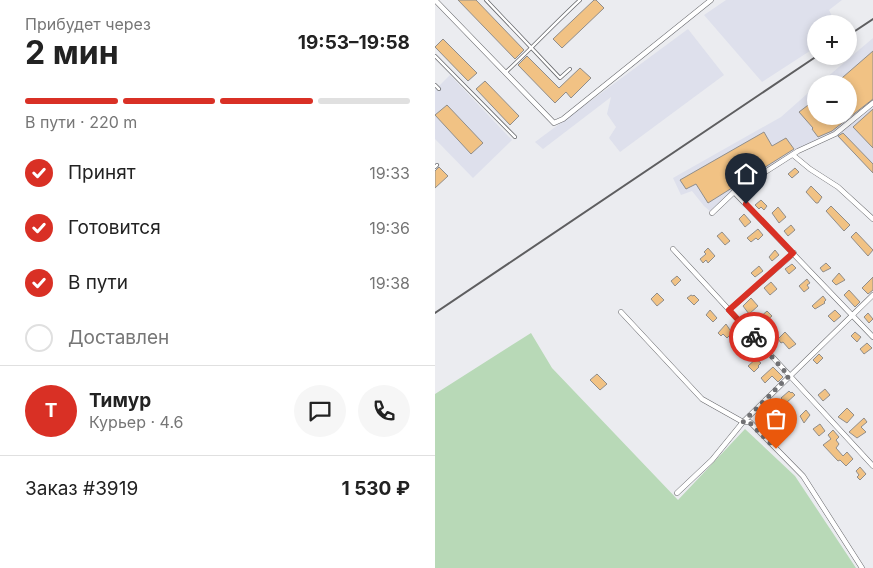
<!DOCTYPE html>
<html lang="ru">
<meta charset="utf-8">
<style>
body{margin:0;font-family:Inter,sans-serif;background:#f6f6f6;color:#222;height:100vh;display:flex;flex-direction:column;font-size:19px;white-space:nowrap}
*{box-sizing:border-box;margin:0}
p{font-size:16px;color:#767676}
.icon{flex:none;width:28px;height:28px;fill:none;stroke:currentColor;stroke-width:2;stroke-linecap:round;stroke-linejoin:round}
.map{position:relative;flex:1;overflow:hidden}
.drawer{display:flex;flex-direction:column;background:#fff;width:435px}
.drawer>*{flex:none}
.controls{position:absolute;left:372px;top:15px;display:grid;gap:10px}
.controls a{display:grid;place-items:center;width:50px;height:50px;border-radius:50%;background:#fff;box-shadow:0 2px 8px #0003;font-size:25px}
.pin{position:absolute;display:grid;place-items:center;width:42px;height:42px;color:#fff;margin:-51px -21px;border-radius:50% 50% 50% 0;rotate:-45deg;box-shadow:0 0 5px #0007}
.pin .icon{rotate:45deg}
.courier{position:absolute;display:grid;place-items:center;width:50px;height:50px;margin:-25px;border:4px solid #d93025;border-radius:50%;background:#fff;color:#222;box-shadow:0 1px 6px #0007}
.headline em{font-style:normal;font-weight:700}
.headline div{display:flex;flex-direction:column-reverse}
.headline{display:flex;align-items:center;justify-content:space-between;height:85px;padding:0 25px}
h1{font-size:32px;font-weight:700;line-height:38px}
.bar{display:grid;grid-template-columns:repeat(4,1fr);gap:8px 5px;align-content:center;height:60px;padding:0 25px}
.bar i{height:6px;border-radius:4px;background:#e0e0e0}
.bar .current{background:#d93025}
.bar p{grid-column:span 4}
.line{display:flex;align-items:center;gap:12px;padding:0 25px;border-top:1px solid #e0e0e0}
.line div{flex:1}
.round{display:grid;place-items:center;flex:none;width:52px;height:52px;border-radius:26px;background:#f6f6f6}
ol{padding:0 25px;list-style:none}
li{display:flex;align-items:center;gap:15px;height:55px}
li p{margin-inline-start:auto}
li .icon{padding:5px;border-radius:50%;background:#d93025;color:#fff;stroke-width:4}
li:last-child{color:#767676}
li i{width:28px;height:28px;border:2px solid #e0e0e0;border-radius:50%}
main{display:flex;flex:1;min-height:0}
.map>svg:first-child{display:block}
.built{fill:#dee0ec}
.green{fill:#b8d9b7}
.building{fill:#f1c284;stroke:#908d8a}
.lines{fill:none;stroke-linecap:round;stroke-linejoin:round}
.service-casing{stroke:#67686c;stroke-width:4}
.minor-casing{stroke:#67686c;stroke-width:5.5}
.service{stroke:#fff;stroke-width:2.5}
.minor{stroke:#fff;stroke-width:4.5}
.rail{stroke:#5e5e60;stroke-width:2}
.done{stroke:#717174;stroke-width:5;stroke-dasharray:0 9}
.route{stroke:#d93025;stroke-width:6}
</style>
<main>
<section class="drawer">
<div class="headline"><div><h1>2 мин</h1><p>Прибудет через</p></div><em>19:53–19:58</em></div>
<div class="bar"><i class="current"></i><i class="current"></i><i class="current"></i><i></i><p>В пути · 220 m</p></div>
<ol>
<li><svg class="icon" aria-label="check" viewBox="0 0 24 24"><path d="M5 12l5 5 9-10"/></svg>Принят<p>19:33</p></li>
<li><svg class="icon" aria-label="check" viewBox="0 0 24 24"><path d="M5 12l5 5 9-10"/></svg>Готовится<p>19:36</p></li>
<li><svg class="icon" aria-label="check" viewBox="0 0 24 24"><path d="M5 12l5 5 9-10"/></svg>В пути<p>19:38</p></li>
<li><i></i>Доставлен</li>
</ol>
<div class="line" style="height:90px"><b class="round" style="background:#d93025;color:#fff">Т</b><div><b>Тимур</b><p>Курьер · 4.6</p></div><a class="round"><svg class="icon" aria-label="chat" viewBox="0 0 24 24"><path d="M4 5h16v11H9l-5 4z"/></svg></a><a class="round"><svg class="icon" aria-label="phone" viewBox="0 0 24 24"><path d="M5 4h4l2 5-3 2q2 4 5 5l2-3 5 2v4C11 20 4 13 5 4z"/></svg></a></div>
<div class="line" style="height:65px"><div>Заказ #3919</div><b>1 530 ₽</b></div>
</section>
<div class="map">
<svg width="438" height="568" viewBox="0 0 438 568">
<rect width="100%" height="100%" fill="#ebecf0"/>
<!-- built -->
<g class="built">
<path d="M291 0H407L394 10 401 24H381V47L327 82 269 15Z"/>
<path d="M253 29 289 75 185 152 174 138 181 127 172 114 176 97 108 149 100 142Z"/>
<path d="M438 38V173L400 134 363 151 299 192 277 213 269 206 257 191 246 195 238 178 346 117 381 86V116H414V84H384Z"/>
<path d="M15 75 77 140 38 178 0 139V90Z"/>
</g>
<!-- green -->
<path class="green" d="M96 333 117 368 243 500 310 429 360 476 421 568H0V394Z"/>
<!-- building -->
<g class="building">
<path d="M23 0H41L89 50 80 59Z"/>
<path d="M159 0H161L169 8 127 48 118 39Z"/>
<path d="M8 39 42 73 33 81 0 47Z"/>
<path d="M438 51V99L397 131 383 137 377 129 378 128 364 112 381 99V116H414V84H400Z"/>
<path d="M92 56 124 88 145 68 156 78 136 98 131 92 120 103 83 65Z"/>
<path d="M50 81 84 116 75 125 41 89Z"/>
<path d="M12 105 48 143 36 154 0 115Z"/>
<path d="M438 109V148L418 127Z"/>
<path d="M329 132 337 146 351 138 359 149 273 203 261 184 251 189 245 180Z"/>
<path d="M408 133 438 164V173L403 136Z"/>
<path d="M4 167 13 176 0 188V171Z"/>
<path d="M360 168 364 172 357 178 353 174Z"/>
<path d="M376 186 387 197 383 203H381L371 192Z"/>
<path d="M326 200 332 206 329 210 326 207 324 209 320 205Z"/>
<path d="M396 206 415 225 409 231 391 211Z"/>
<path d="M343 207 351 217 344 223 337 213Z"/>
<path d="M309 214 316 222 310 227 304 219Z"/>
<path d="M356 225 360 230 353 236 349 231Z"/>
<path d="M323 229 328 235 323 240 321 238 316 242 312 238Z"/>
<path d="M287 232 295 241 290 245 282 236Z"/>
<path d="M421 232 438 250 433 256 416 237Z"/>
<path d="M273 248 280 256 273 263 271 260 268 263 265 259 271 254 269 252Z"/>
<path d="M340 250 344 255 337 261 334 257Z"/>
<path d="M391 263 396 268 388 272 385 268Z"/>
<path d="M357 264 361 268 354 274 350 269Z"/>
<path d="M324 266 328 271 320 277 316 273Z"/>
<path d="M404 273 410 280 401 285 397 281Z"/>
<path d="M242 276 246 280 240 286 236 281Z"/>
<path d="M438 277V290L433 294 427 288Z"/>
<path d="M372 279 375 283 372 285 374 288 369 292 364 286Z"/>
<path d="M336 282 342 289 335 295 329 288Z"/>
<path d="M414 290 425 302 420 307 409 295Z"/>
<path d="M222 293 229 300 222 306 216 299Z"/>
<path d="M256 295 258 296 259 295 264 300 259 305 252 298Z"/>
<path d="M388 296 391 300 389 302 390 303 380 309 377 306Z"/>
<path d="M316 298 323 306 314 314 308 306Z"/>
<path d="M275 310 282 318 278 322 271 315Z"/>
<path d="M400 310 406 316 399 322 393 316Z"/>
<path d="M332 311 337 316 329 323 324 318Z"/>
<path d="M433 313 438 319 434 323 429 317Z"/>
<path d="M291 324 297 333 292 338 288 334 286 336 283 333Z"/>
<path d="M350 332 361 344 354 349 348 342 346 343 343 339Z"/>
<path d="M420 332 426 337 422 342 416 336Z"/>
<path d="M306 343 310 347 303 353 299 349Z"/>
<path d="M432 343 437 348 429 354 425 349Z"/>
<path d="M384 354 388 358 382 364 378 360Z"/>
<path d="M321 359 326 363 323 366 324 367 319 372 313 366Z"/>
<path d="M338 367 348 377 343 382 337 376 330 383 326 378Z"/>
<path d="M162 374 172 384 165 390 155 380Z"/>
<path d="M390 389 395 395 388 401 383 395Z"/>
<path d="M354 391 356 393 357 392 360 395 351 403 346 398Z"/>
<path d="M412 408 419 415 412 423 403 417Z"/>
<path d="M371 410 375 415 369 423 365 416Z"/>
<path d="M429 418 432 422 426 427 431 432 422 438 414 432Z"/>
<path d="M385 424 390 431 384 436 378 429Z"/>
<path d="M398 430 404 437 401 440 404 444 401 448 408 456 412 452 418 459 411 466 405 460 403 461 388 445 396 439 393 435Z"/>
<path d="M425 467 431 474 425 480 422 477 424 475 421 471Z"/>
</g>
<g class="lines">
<defs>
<g id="service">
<path d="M51 0 125 78 135 69"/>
<path d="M0 56 80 137"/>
<path d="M71 72C96 49 119 24 145 0"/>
<path d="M0 85 4 89"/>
<path d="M0 167 2 165"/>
</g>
<g id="minor">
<path d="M0 0 119 123 128 119 276 0"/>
<path d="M358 155 375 169 403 187 438 219"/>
<path d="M299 192 438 337"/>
<path d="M277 213 299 192 363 151 400 134 438 103"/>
<path d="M238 249 438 466"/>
<path d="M294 310 359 253"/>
<path d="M186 312 267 399 308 422H315L368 476 427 568"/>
<path d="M242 493 277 460 308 422 438 295"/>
</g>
</defs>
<!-- service casing -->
<use href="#service" class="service-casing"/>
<!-- minor casing -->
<use href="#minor" class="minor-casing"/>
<!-- service -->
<use href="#service" class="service"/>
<!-- minor -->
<use href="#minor" class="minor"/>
<!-- rail -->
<g class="rail">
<path d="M414 35 438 19"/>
<path d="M0 313 382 56"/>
</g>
</g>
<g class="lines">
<!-- done -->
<path class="done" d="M319 337 354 376 308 422H314L341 449"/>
<!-- route -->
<path class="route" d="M311 204 358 253 294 310 319 337"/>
</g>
</svg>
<div class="controls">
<a>+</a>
<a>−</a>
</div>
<div class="pin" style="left:341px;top:449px;background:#ea580c"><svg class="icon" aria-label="bag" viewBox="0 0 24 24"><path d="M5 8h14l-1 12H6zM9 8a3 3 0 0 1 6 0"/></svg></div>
<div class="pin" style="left:311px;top:204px;background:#1f2937"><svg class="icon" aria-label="home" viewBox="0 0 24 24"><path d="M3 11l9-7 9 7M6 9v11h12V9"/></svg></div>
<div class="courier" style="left:319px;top:337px"><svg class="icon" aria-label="bike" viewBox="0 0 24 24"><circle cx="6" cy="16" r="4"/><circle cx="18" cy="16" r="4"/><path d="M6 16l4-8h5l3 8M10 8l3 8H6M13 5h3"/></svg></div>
</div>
</main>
